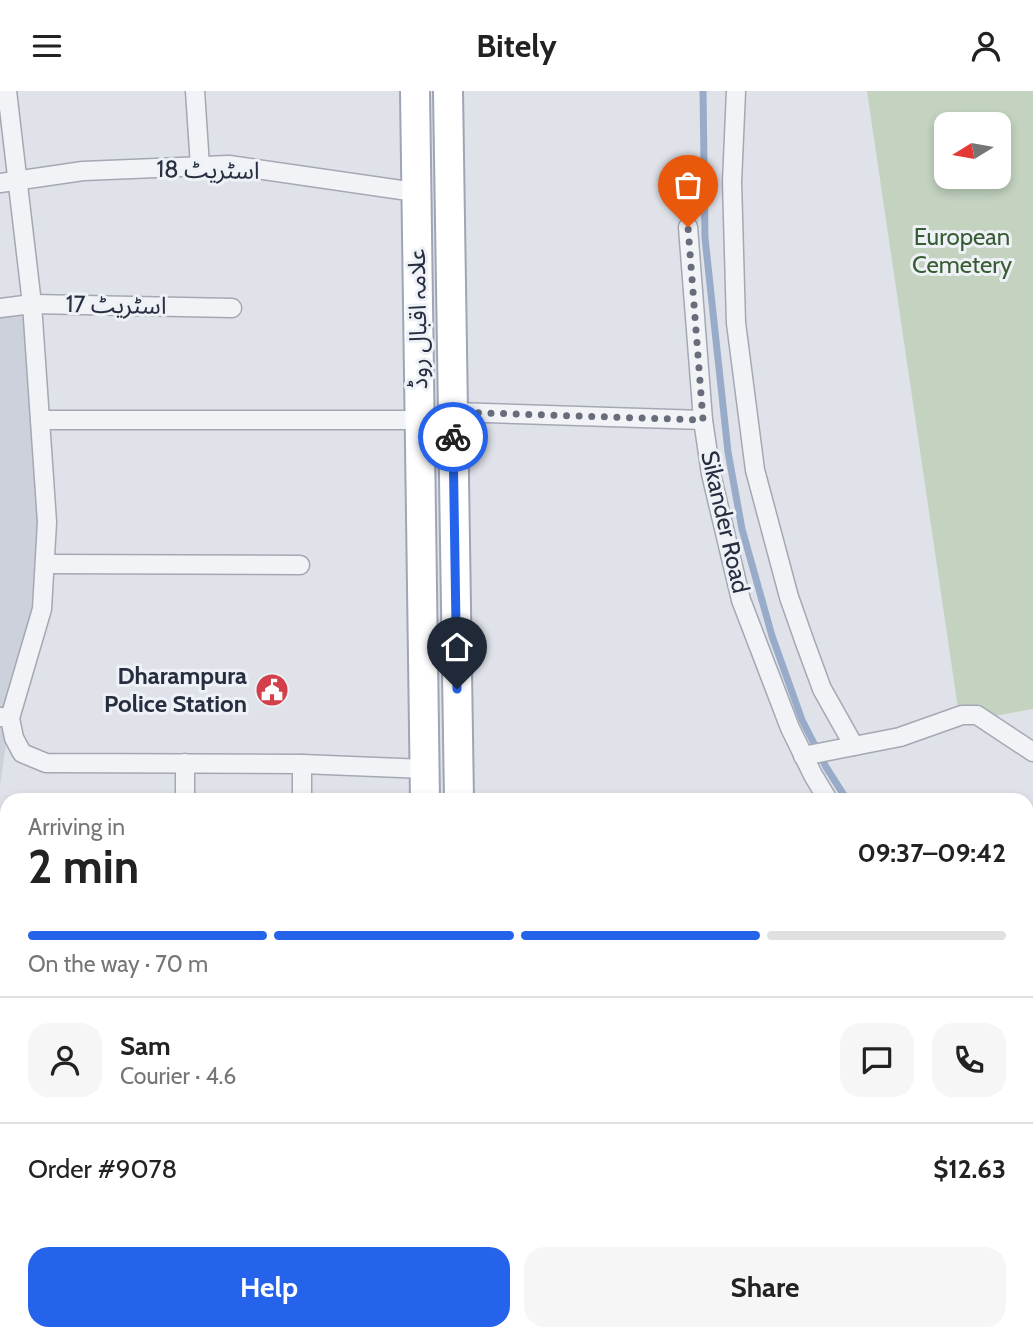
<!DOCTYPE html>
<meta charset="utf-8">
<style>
body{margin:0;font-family:Cabin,"Noto Sans Arabic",sans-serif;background:#f6f6f6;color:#222;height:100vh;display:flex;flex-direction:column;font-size:26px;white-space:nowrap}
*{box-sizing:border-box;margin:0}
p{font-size:23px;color:#767676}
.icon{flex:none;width:38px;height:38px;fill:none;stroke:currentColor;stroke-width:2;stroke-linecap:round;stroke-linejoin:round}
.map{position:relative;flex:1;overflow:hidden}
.panel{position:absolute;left:0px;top:702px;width:1034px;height:548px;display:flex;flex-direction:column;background:#fff;border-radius:21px 21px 0 0;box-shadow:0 4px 10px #0003}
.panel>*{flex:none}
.needle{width:46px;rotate:259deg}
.buttons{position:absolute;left:934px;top:21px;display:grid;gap:14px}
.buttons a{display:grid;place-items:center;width:77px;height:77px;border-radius:14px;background:#fff;box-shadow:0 4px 10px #0003;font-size:35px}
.pin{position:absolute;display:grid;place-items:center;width:60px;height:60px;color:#fff;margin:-72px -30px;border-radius:50% 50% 50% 0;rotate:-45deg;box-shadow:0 0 7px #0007}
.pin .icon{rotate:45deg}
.courier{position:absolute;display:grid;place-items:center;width:70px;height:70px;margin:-35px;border:5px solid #2563eb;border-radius:50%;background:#fff;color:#222;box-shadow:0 2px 9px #0007}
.summary em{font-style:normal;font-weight:700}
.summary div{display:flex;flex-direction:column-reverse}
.summary{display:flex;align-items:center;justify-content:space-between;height:119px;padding:0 28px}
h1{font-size:46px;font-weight:700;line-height:52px}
.bar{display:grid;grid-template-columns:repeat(4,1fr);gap:10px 7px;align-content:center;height:84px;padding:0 28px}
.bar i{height:9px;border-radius:5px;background:#e0e0e0}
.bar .on{background:#2563eb}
.bar p{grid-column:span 4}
.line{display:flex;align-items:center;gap:18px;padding:0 28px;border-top:2px solid #e0e0e0}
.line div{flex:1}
.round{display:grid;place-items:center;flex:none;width:74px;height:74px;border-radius:21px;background:#f6f6f6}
.cta{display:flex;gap:14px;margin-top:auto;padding:14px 28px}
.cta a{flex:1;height:80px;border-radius:21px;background:#2563eb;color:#fff;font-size:28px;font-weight:700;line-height:80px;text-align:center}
.cta a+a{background:#f6f6f6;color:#222}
header{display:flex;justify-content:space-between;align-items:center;height:91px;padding:0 28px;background:#fff;font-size:32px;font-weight:700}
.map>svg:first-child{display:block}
.built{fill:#cdd1db}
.green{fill:#c3d3c0;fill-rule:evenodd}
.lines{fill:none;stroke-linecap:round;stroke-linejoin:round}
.stream{stroke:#98acca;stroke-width:7}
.street-casing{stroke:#a4a8b3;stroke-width:21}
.primary-casing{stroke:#9ea5b5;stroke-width:32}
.street{stroke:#f2f3f7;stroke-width:18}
.primary{stroke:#fff;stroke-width:28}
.done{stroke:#676d7b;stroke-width:7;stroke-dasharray:0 12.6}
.route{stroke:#2563eb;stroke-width:9}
.labels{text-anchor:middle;stroke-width:6;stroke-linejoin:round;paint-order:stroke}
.street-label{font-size:24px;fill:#272e40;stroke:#eef1f6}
.park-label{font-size:24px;fill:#385c34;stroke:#eef1f6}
.poi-label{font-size:24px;font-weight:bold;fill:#272e40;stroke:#eef1f6;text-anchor:end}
</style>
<header><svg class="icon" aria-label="menu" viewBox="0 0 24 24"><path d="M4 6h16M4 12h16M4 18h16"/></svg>Bitely<svg class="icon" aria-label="person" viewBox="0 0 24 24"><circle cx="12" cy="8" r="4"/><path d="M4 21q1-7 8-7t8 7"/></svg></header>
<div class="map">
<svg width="1033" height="1248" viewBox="0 0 1033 1248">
<rect width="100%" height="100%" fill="#dfe2e9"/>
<!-- built -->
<path class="built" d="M32 213 45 473 10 627 0 694V217Z"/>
<!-- green -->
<path class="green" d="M867 0H1033V618L960 631ZM947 33H999V86H947Z"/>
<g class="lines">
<!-- stream -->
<g class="stream">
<path d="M703 0 705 147 728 361 742 438 772 545 802 629 826 676 847 709"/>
<path d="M1027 900 1033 906"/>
</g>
<defs>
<g id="street">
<path d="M7 0 32 213 47 431 42 518 10 627"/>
<path d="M195 0 200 75"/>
<path d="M736 0 732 91 736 232 755 379 789 506 804 549 822 598 854 655"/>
<path d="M0 92 83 80 229 74 415 101"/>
<path d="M688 136 703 329 711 383 741 509 790 637 813 684 828 709"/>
<path d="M0 217 32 213 232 217"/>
<path d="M453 321 703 329"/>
<path d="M40 329H420"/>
<path d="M45 473 300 474"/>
<path d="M1 626 10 627 14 647 22 662 46 672 302 673 425 678"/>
<path d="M803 665 900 646 962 624H977L1033 661"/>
<path d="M185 709V672"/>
<path d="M302 709V673"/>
<path d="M0 787 7 788"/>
<path d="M0 893 7 894"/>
<path d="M1027 916 1033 921"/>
<path d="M1027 1099 1033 1106"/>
<path d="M0 1148H7"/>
<path d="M1027 1148 1033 1145"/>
<path d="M56 1242 57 1248"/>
<path d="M173 1248 223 1242"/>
<path d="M321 1248 322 1242"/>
<path d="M691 1248V1242"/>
<path d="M846 1248 853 1242"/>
</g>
<g id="primary">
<path d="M415 0 425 709"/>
<path d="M448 0 459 709"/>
<path d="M435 1242V1248"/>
<path d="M467 1242V1248"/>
</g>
</defs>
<!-- street casing -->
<use href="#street" class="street-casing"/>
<!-- primary casing -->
<use href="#primary" class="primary-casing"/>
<!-- street -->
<use href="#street" class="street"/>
<!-- primary -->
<use href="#primary" class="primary"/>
</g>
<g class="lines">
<!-- done -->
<path class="done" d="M453 346V321L703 329 688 136"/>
<!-- route -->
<path class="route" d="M453 346 457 598"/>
</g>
<!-- icons -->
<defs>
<symbol id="civic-disc" viewBox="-11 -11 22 22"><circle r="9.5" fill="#d23f4a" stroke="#eef1f6"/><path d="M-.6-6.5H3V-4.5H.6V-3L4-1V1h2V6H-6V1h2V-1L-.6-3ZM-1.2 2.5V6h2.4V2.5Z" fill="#fff"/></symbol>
</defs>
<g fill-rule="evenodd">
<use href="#civic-disc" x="253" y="580" width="38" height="38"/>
</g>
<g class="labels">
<!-- street labels -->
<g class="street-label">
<text transform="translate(208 79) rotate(1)" y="8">اسٹریٹ 18</text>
<text transform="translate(116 214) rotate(1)" y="8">اسٹریٹ 17</text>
<text transform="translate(418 228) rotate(-91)" y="8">علامہ اقبال روڈ</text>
<text transform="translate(725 431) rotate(77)" y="8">Sikander Road</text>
</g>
<!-- park labels -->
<g class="park-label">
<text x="962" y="154">European<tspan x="962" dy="28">Cemetery</tspan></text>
</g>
<!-- poi labels -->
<g class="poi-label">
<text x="247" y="593">Dharampura<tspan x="247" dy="28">Police Station</tspan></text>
</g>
</g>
</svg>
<div class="buttons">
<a><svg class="needle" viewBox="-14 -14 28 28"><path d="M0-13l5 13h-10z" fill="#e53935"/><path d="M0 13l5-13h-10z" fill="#767676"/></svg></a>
</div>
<div class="pin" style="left:688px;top:136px;background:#ea580c"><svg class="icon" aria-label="bag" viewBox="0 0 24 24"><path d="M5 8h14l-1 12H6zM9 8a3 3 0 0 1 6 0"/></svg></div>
<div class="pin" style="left:457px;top:598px;background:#1f2937"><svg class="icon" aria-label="home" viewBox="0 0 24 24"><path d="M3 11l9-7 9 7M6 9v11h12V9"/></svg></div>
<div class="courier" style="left:453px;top:346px"><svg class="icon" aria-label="bike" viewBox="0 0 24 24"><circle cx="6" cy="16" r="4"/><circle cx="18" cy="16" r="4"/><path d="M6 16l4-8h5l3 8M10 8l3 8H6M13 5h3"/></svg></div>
<section class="panel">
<div class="summary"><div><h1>2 min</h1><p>Arriving in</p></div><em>09:37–09:42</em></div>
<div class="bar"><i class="on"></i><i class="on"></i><i class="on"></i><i></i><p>On the way · 70 m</p></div>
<div class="line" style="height:126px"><a class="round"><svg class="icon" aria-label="person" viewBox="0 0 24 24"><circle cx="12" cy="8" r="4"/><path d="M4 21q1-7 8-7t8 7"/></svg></a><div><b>Sam</b><p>Courier · 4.6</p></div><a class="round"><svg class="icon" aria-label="chat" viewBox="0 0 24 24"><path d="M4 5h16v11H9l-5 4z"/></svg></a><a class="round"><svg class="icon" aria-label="phone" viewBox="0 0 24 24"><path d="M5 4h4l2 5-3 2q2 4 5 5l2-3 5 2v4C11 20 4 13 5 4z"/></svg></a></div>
<div class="line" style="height:91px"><div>Order #9078</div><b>$12.63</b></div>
<div class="cta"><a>Help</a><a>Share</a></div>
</section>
</div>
